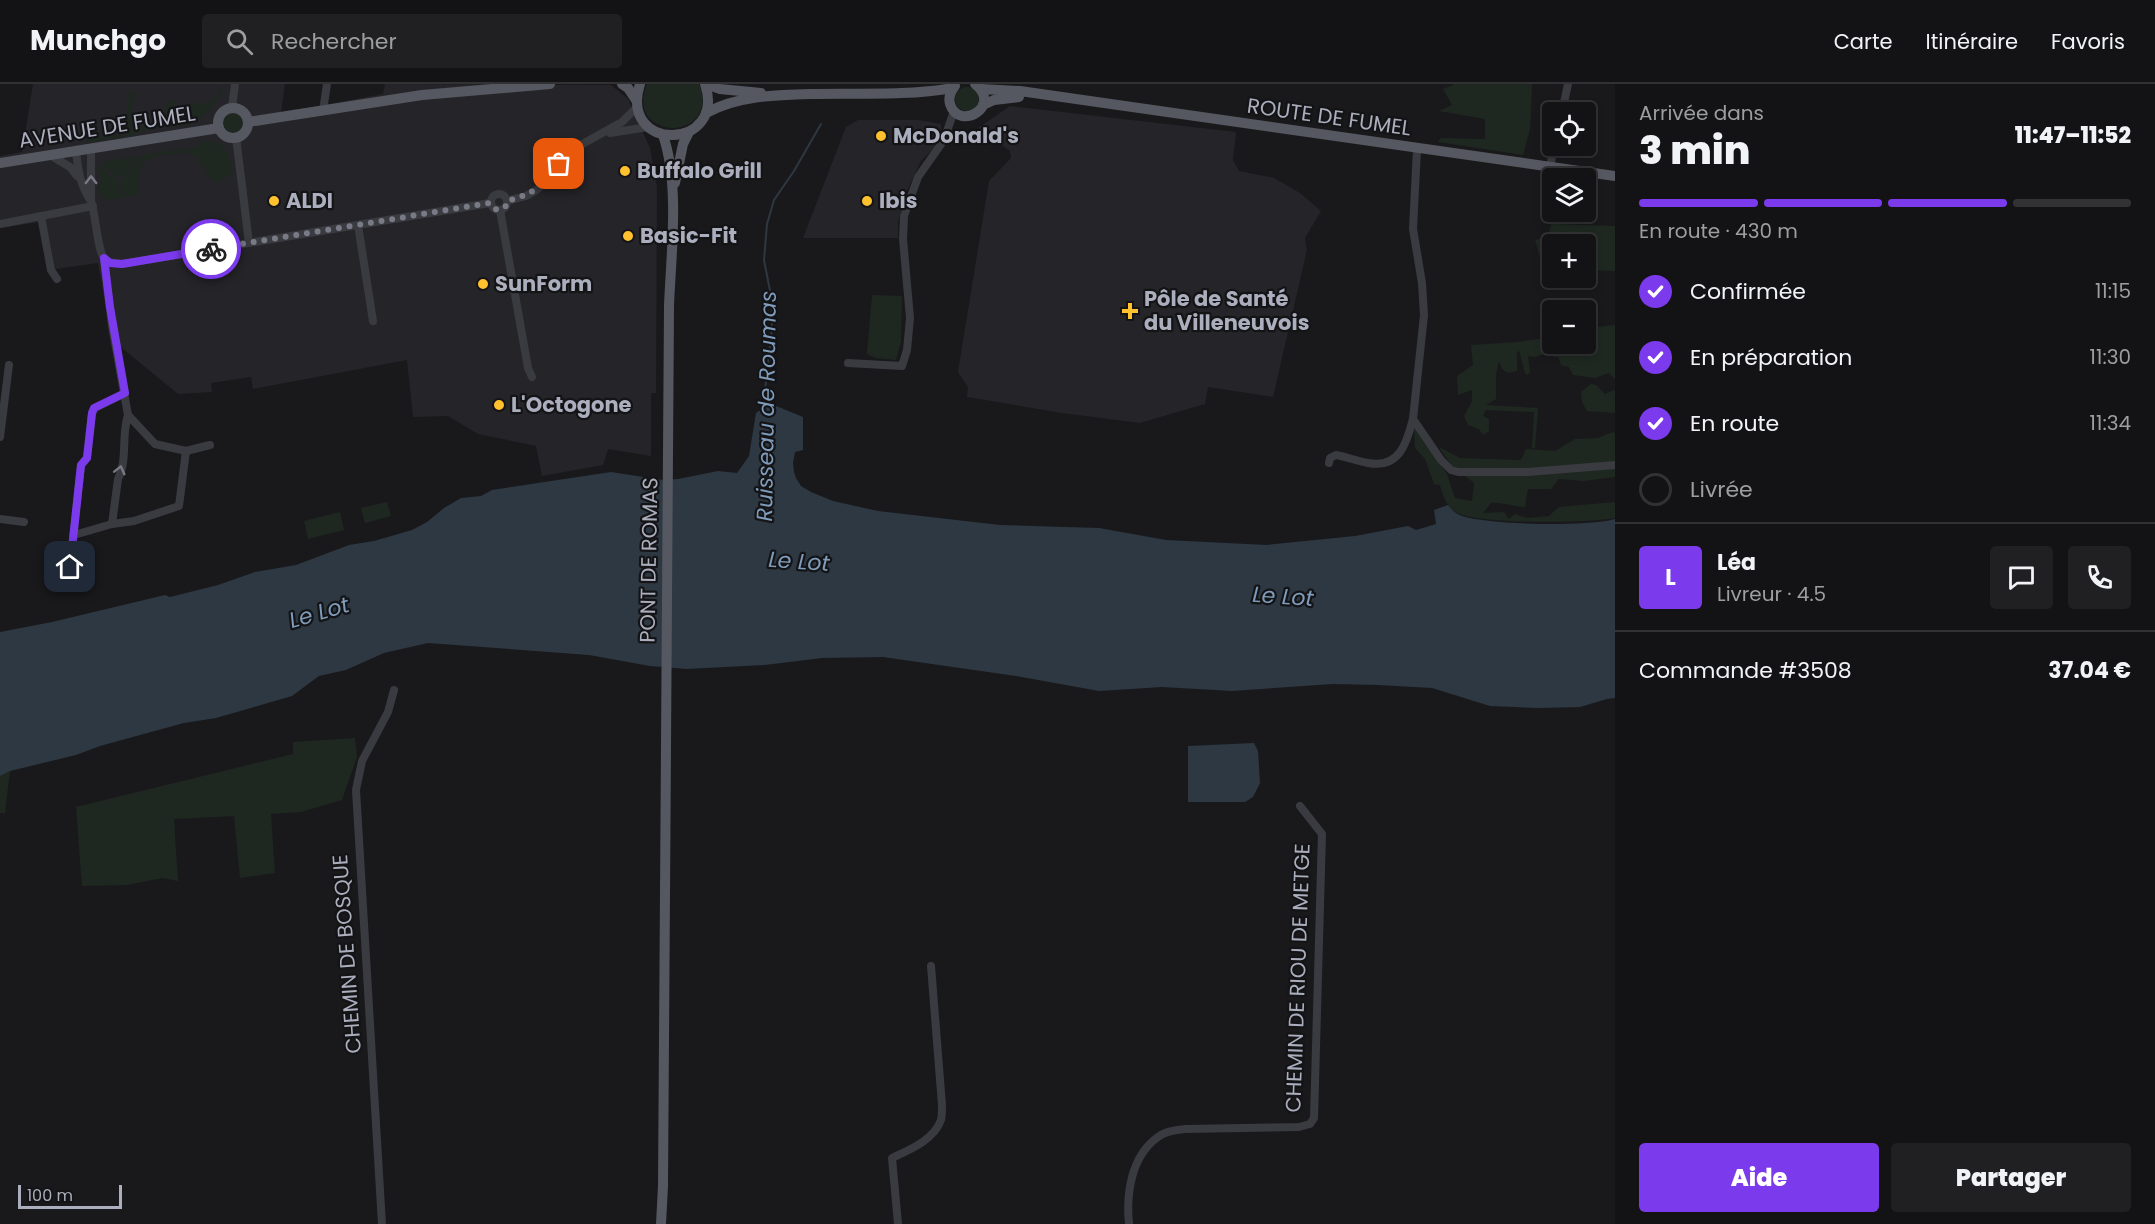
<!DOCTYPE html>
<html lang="fr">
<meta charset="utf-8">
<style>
body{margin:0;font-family:Poppins,sans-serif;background:#202022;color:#f1f3f6;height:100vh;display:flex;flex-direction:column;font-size:22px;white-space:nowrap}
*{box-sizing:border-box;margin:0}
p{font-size:20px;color:#9d9ea0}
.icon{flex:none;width:33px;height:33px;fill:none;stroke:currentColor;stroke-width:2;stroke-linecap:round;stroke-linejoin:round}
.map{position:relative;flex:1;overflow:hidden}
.side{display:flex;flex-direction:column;background:#131315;width:540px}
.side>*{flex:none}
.buttons{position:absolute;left:1542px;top:18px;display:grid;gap:12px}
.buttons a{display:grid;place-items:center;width:54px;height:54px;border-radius:6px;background:#131315;box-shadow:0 3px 9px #0003,0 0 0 2px #323234;font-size:30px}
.scale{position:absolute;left:18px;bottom:15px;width:104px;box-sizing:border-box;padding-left:6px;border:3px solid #abafbd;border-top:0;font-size:16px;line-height:21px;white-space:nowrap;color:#abafbd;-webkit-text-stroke:4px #141417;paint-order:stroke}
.pin{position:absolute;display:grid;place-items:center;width:51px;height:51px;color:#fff;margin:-26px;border-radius:12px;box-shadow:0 3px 9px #0006}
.courier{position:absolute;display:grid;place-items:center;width:60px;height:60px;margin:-30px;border:4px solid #7c3aed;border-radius:50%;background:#fff;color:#222;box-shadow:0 2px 8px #0007}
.summary em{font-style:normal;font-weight:800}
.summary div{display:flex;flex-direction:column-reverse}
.summary{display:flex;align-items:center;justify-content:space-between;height:102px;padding:0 24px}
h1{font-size:39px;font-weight:800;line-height:45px}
.bar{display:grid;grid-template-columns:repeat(4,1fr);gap:9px 6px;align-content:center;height:72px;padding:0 24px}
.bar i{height:8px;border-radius:4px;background:#323234}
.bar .selected{background:#7c3aed}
.bar p{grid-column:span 4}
.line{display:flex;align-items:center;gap:15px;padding:0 24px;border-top:2px solid #323234}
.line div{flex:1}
.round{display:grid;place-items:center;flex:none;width:63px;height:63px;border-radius:6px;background:#202022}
ol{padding:0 24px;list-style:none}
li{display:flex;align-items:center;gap:18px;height:66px}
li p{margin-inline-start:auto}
li .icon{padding:6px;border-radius:50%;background:#7c3aed;color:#fff;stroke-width:4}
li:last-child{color:#9d9ea0}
li i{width:33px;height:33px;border:3px solid #323234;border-radius:50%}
.cta{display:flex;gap:12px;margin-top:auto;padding:12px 24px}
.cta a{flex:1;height:69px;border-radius:6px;background:#7c3aed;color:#fff;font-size:24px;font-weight:800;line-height:69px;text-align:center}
.cta a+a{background:#202022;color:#f1f3f6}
header{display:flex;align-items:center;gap:36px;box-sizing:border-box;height:84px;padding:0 30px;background:#131315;border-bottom:2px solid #323234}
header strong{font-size:28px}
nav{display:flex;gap:33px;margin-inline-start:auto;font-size:21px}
.search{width:420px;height:54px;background:#202022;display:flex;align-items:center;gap:15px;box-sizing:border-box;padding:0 21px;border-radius:6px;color:#9d9ea0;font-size:22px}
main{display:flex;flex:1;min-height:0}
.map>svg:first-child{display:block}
.built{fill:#252529}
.green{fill:#1e2820}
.water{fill:#2d3842}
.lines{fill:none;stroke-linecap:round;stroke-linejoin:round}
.stream{stroke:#2d3842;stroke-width:2}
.minor{stroke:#3a3b41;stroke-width:8}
.major{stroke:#565861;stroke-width:10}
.oneway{stroke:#787b85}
.done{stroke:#787a85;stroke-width:6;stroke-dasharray:0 10.8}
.route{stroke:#7c3aed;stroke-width:8}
.poi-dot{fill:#ffc12e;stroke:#141417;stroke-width:2}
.labels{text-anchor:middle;stroke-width:4.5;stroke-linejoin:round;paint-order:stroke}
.street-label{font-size:21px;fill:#abafbd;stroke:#141417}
.poi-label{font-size:21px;font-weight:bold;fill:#abafbd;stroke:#141417;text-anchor:start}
.water-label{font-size:22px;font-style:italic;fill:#7f9cbb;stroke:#141417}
</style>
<header>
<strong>Munchgo</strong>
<div class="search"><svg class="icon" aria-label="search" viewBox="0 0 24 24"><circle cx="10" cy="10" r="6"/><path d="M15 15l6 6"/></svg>Rechercher</div>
<nav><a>Carte</a><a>Itinéraire</a><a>Favoris</a></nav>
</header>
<main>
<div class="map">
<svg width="1615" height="1140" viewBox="0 0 1615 1140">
<rect width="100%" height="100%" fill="#19191c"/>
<!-- built -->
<g class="built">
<path d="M33 0H285L281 29 383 10 385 0 611 1 628 15 650 64 657 103 656 309H651V372L608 365 603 381 542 392 536 362 478 350 448 332 413 333 407 276 253 305 251 293 211 299 212 308 178 310 111 255 98 179 55 185 46 137 0 144V72L22 68Z"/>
<path d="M1010 22 1236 48 1233 76 1239 87 1274 94 1300 109 1321 127 1305 154 1307 166 1273 313 1208 303 1205 320 1140 339 1062 329 967 313 968 303 958 288 989 97 1011 74 1010 67 978 44Z"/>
<path d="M858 36H919L941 40 942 56 921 77 906 109 898 138V154H803L846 43Z"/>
</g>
<!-- green -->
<g class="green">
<path d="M647 0H699C722 59 623 58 647 0Z"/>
<path d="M1455 0H1532L1530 45 1523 71 1438 58 1441 54 1485 55V35L1439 27 1452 21 1443 5Z"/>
<circle cx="967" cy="15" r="12"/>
<path d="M221 3 223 7C219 16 203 35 194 37L189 31 191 19C208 21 214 19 221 3Z"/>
<path d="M131 6 136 7 130 33 132 39C143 42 153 46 163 39L167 19 172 16H175L171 39 188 40 189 33 191 35 192 41 148 45 132 51 85 59 90 51 104 54 105 49 121 52Z"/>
<circle cx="233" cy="39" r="10"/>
<path d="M210 57C228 60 230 73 233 89L218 99 210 93 194 71C181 67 149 70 141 83 137 90 139 103 138 112H127L120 103C120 93 137 80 143 71L196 63 200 58Z"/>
<path d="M140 72 125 90 119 94 111 90 100 78Z"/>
<path d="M98 80 108 91 117 96 118 104 125 113 108 116 99 112 98 100 102 97V93L98 89Z"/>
<path d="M1551 140 1615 142V187L1586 186V160H1552V184H1543L1535 156 1548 153Z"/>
<path d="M872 211 902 212 901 258 896 276 876 274 867 270Z"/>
<path d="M1615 241V295L1609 289 1595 294 1573 291 1569 283 1561 281 1558 273H1554L1550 268 1535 273 1528 272 1530 288 1527 291 1525 289 1519 267 1517 268V287L1508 289 1502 285 1499 277 1496 291V315L1486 321 1538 324 1535 364H1532L1534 328 1486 326 1483 332 1489 335V347L1483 351 1479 345 1468 341 1464 332 1472 317V306L1458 311 1457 292 1473 281 1471 261 1518 258 1552 253V260H1586V244Z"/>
<path d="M1591 300 1596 301 1605 310 1615 306V329L1587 327 1582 318 1581 308Z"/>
<path d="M1414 343 1447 390 1455 414 1472 417 1474 399 1451 381 1439 363 1460 374 1521 376 1526 365 1555 367 1575 355 1598 354 1613 348 1615 349V393L1584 397 1559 395 1551 405H1528L1525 423C1513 423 1503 418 1491 419L1483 429 1504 428 1509 435 1515 430 1527 434 1549 432 1559 423 1615 418V434C1589 439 1477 441 1456 428 1446 422 1443 412 1440 401L1434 400 1425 375 1415 364Z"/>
<path d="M387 418 391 432 365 439 361 424Z"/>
<path d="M340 428 344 446 308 455 304 437Z"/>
<path d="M355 654 357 673 342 716 301 728 271 730 275 789 240 794 234 732 174 735 178 797 163 794 127 801 82 802 76 723 293 670V658Z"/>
<path d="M10 687 5 729H0V692Z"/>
</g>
<!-- water -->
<g class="water">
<path d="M769 319 803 333V366L795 368 793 379 794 388 796 394 801 402 811 408 833 417 878 427 1000 441 1099 444 1166 456 1266 461 1355 452 1408 442 1416 446 1436 440 1434 426 1448 421C1452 426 1456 430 1462 432 1490 441 1587 443 1615 435V614L1607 615 1580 623 1539 624 1490 622 1432 604 1378 601 1333 600 1232 607 1162 603 1099 607 1016 592 883 573 822 574 765 581 687 585 650 582 589 571 428 559 384 569 346 586 319 592 292 612 216 634 184 639 100 662 76 671 10 687 0 692V548L52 538 165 511 170 513 218 501 255 488 296 481 349 461 374 457 412 446 427 438 444 424 461 414 481 412 492 406 611 388 663 396 678 395 718 387 737 389 749 372 756 329Z"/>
<path d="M1254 659 1258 667 1260 699 1253 713 1245 718H1188V662Z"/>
</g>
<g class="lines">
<!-- stream -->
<path class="stream" d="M763 324 772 244V217L764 176 767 140 774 116 794 87 821 40"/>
<!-- minor -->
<g class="minor">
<path d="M232 24 235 0"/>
<path d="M323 27 327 0"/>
<path d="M1562 28 1568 0"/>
<path d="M610 49 648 43"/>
<path d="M236 53 249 159"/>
<path d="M1417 65 1413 145 1422 199 1424 231 1413 335 1441 376 1451 386 1458 388H1528L1615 381"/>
<path d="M76 67C78 86 80 101 91 117V65"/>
<path d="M50 71 70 83 77 92"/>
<path d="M1550 83 1554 62"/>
<circle cx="499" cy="118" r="8"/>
<path d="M91 117C96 131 97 165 104 174 108 180 116 179 122 180L490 119"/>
<path d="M507 117 526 112 538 105 559 80 577 63 622 38 637 23"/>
<path d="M500 126 528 284 532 293"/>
<path d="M41 132 51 186 57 195"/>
<path d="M0 140 93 122"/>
<path d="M358 141 373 237"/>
<path d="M104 174 112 242 128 331 155 360 186 367 210 361"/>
<path d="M848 279 902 282 907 266 910 234 903 155 904 132 918 93 944 56 954 27"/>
<path d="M0 353 9 281"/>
<path d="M1329 379 1330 374 1336 371C1347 373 1357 377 1368 379 1400 385 1407 358 1413 335"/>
<path d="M0 435 24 438"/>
<path d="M112 440 118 395C128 376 121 352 128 331"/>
<path d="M74 451 112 440 134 437 179 422 186 367"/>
<path d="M70 483 81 381 87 374 92 329 95 324 125 309"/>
<path d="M382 1140 356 706 362 677 388 628 394 606"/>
<path d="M898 1140 892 1074C909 1066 934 1056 941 1036 942 1032 942 1026 942 1021L931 882"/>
<path d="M1129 1140C1126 1110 1131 1072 1158 1053 1165 1047 1176 1046 1185 1045L1299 1043 1310 1040 1314 1034 1322 750 1300 722"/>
</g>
<!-- major -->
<g class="major">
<path d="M622 0 628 4 636 16"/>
<path d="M640 0C618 69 727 67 705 0"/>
<path d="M706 0 720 5 761 9"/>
<path d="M955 2C951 7 948 13 950 20 959 48 1003 22 975 0"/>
<path d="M981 5 1020 7 1615 92"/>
<path d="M983 21 994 16 1019 13"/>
<circle cx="233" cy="39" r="15"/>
<path d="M706 29C737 12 774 11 810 10 857 9 907 12 953 4"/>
<path d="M248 38 422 11 550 0"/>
<path d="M0 79 219 44"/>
<path d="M675 99 683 60 689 48"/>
<path d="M661 1140 663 1102 669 222C671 169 680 101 663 51"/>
</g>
</g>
<!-- one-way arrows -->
<defs><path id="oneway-chevron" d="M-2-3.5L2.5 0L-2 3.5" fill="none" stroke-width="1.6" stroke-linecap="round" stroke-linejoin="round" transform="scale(1.5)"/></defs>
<g class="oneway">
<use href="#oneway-chevron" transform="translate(91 96) rotate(-90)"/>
<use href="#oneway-chevron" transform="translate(120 386) rotate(-76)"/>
</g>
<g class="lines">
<!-- done -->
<path class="done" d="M211 165 490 119 495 125 500 126 506 122 507 117C536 109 540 103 559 80"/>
<!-- route -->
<path class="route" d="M70 483 81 381 87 374 92 329 94 324 125 309 110 223 104 174 110 179 122 180 211 165"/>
</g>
<!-- markers -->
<g class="poi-dot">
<circle cx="881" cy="52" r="6"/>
<circle cx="625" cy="87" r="6"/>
<circle cx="274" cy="117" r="6"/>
<circle cx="867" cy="117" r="6"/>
<circle cx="628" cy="152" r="6"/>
<circle cx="483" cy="200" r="6"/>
<path d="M1127 218h6v6h6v6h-6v6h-6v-6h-6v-6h6z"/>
<circle cx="499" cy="321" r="6"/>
</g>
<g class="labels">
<!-- street labels -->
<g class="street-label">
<text transform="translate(1329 33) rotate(8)" y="7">ROUTE DE FUMEL</text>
<text transform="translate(107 43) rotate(-9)" y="7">AVENUE DE FUMEL</text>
<text transform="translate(649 476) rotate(-89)" y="7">PONT DE ROMAS</text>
<text transform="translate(347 870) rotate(-94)" y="7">CHEMIN DE BOSQUE</text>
<text transform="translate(1298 894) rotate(-88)" y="7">CHEMIN DE RIOU DE METGE</text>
</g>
<!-- poi labels -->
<g class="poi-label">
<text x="893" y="59">McDonald's</text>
<text x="637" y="94">Buffalo Grill</text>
<text x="286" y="124">ALDI</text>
<text x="879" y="124">Ibis</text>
<text x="640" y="159">Basic-Fit</text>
<text x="495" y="207">SunForm</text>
<text x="1144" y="222">Pôle de Santé<tspan x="1144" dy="24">du Villeneuvois</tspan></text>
<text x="511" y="328">L'Octogone</text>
</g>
<!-- water labels -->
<g class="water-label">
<text transform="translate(766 322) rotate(-89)" y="8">Ruisseau de Roumas</text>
<text transform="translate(799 477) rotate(4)" y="8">Le Lot</text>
<text transform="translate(1283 512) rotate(4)" y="8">Le Lot</text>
<text transform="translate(319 528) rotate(-16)" y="8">Le Lot</text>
</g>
</g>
</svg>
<div class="buttons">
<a><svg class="icon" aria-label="locate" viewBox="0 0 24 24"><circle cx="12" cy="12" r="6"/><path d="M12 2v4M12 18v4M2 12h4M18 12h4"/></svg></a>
<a><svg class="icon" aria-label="layers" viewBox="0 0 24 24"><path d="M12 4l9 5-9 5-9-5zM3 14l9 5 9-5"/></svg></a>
<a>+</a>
<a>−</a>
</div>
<div class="scale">100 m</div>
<div class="pin" style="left:559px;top:80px;background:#ea580c"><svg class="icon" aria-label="bag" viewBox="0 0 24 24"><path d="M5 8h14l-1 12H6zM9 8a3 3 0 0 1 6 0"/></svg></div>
<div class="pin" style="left:70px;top:483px;background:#1f2937"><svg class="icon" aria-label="home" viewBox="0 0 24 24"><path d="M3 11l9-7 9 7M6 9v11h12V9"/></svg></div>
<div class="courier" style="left:211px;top:165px"><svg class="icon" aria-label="bike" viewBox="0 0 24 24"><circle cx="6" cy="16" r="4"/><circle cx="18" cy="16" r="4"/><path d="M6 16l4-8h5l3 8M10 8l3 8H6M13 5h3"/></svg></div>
</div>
<section class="side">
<div class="summary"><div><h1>3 min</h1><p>Arrivée dans</p></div><em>11:47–11:52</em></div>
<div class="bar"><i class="selected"></i><i class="selected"></i><i class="selected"></i><i></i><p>En route · 430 m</p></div>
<ol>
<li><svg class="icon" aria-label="check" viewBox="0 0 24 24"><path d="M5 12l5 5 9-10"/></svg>Confirmée<p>11:15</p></li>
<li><svg class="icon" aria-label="check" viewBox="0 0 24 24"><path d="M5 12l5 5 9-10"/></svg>En préparation<p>11:30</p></li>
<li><svg class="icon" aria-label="check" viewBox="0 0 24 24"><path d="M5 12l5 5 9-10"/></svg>En route<p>11:34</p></li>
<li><i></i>Livrée</li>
</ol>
<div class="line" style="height:108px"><b class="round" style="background:#7c3aed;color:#fff">L</b><div><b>Léa</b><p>Livreur · 4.5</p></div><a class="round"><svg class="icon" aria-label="chat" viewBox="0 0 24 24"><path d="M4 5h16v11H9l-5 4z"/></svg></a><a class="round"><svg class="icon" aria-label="phone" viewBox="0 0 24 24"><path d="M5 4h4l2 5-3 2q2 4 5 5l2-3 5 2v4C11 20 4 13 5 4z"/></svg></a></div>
<div class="line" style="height:78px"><div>Commande #3508</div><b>37.04 €</b></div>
<div class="cta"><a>Aide</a><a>Partager</a></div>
</section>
</main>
